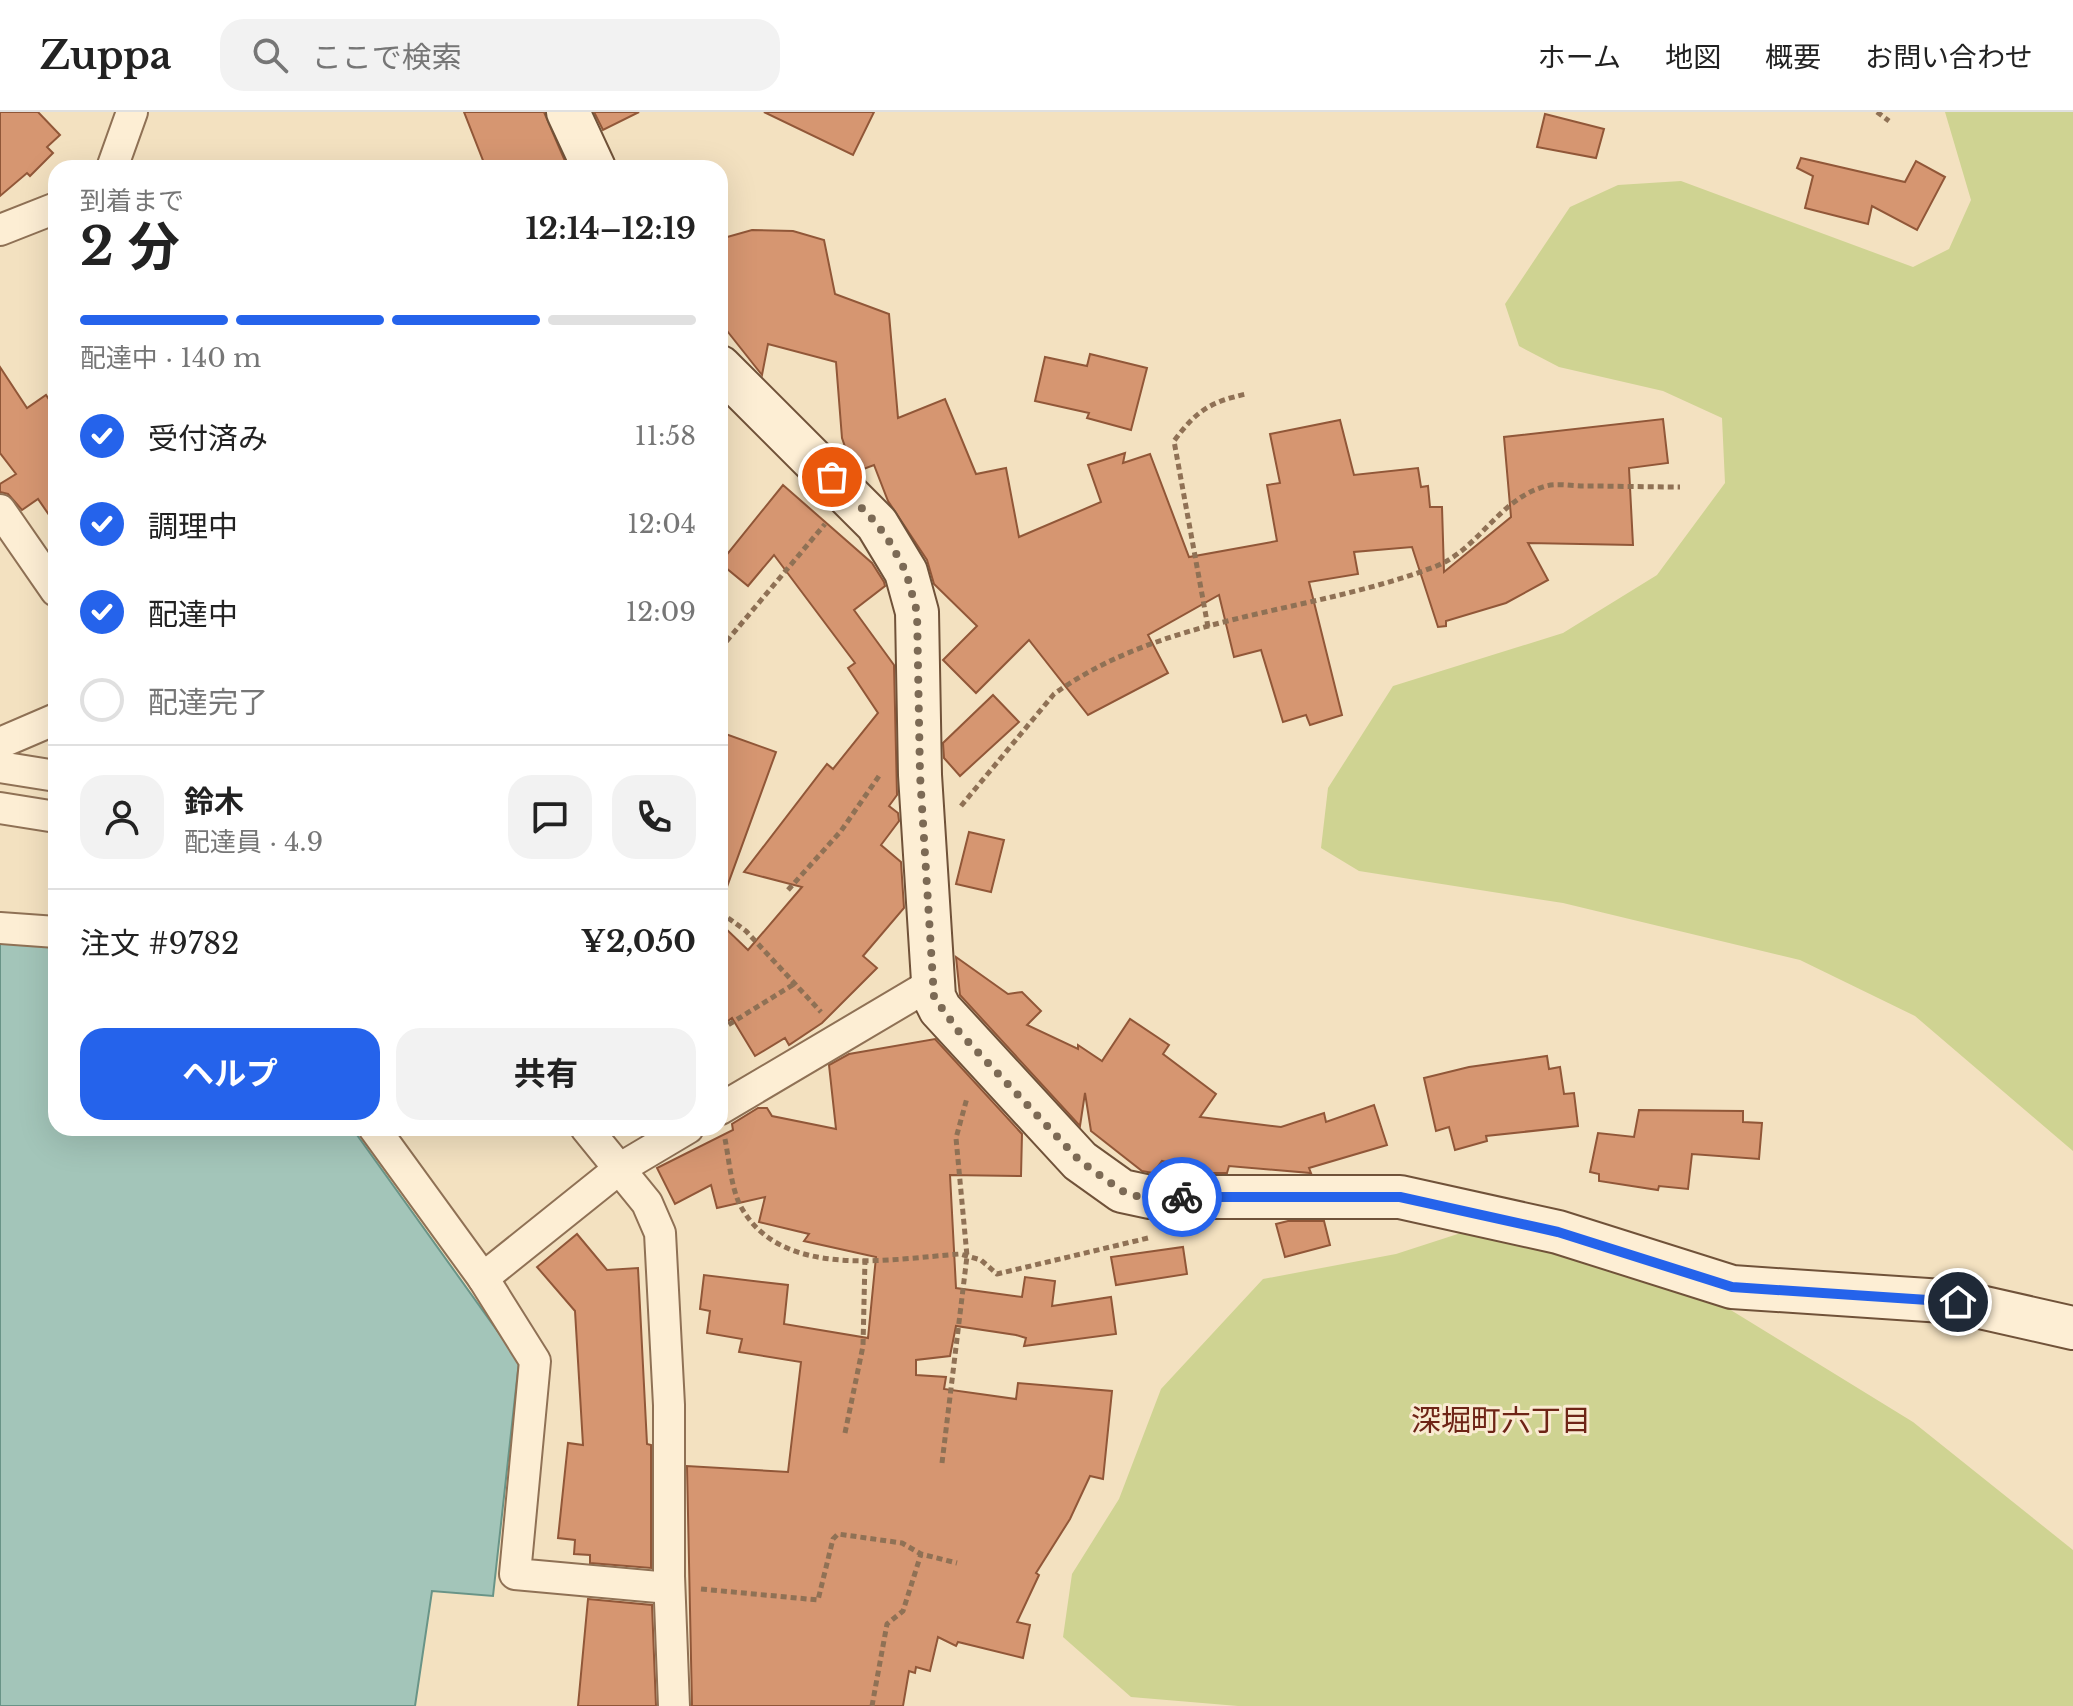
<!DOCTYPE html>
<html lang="ja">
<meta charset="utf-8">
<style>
body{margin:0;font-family:"Libre Baskerville","Noto Sans JP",serif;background:#f2f2f2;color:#222;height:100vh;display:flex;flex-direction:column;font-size:30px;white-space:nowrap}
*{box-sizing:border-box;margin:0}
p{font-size:26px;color:#767676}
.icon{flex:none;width:44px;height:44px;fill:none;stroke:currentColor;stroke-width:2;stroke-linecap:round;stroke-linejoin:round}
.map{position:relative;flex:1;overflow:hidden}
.details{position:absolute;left:48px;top:48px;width:680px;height:976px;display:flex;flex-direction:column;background:#fff;border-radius:24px;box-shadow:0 8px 32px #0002}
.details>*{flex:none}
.pin{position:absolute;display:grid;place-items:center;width:68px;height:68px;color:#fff;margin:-34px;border:4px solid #fff;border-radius:50%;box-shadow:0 2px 8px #0007}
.courier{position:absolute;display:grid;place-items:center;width:80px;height:80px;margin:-40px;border:6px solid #2563eb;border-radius:50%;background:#fff;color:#222;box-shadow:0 2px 10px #0007}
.headline em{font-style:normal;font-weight:700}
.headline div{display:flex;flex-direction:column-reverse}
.headline{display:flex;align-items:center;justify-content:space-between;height:136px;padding:0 32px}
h1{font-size:52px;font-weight:700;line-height:60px}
.bar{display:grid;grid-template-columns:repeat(4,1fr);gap:12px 8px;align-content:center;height:96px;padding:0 32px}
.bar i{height:10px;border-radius:6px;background:#e0e0e0}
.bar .current{background:#2563eb}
.bar p{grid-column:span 4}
.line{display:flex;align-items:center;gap:20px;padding:0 32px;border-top:2px solid #e0e0e0}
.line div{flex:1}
.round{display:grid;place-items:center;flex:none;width:84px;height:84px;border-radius:24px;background:#f2f2f2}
ol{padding:0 32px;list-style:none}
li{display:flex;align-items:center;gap:24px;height:88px}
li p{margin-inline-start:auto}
li .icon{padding:8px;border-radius:50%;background:#2563eb;color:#fff;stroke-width:4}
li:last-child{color:#767676}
li i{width:44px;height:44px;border:4px solid #e0e0e0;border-radius:50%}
.action{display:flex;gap:16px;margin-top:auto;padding:16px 32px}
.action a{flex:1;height:92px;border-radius:24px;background:#2563eb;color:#fff;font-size:32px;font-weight:700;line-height:92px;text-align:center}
.action a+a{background:#f2f2f2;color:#222}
header{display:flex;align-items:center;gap:48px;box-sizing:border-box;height:112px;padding:0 40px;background:#fff;border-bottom:2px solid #e0e0e0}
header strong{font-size:38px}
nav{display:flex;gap:44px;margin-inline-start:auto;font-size:28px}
.search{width:560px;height:72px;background:#f2f2f2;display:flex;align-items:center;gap:20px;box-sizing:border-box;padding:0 28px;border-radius:24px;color:#767676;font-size:30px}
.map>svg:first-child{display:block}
.green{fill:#cfd392}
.water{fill:#a3c5b9;stroke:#699487;stroke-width:2}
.building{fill:#d69671;stroke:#915738;stroke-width:2}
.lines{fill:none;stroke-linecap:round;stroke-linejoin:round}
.street-casing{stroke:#8f7155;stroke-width:34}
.secondary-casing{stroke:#705239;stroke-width:46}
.path{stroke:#8f7155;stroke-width:5;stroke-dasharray:6 4;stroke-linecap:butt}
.street{stroke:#fdeed4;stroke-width:30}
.secondary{stroke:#fdeed4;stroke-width:42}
.done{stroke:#7c6a55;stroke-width:8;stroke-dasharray:0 14.4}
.route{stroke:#2563eb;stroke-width:10}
.labels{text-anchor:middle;stroke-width:6;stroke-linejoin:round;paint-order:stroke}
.neighbourhood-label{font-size:30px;fill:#6e2416;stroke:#f9ebd1}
</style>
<header>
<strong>Zuppa</strong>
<div class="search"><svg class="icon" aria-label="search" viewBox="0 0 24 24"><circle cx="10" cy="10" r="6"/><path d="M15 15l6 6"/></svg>ここで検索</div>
<nav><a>ホーム</a><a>地図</a><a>概要</a><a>お問い合わせ</a></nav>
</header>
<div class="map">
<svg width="2073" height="1594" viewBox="0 0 2073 1594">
<rect width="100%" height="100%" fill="#f3e1c0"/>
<!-- green -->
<g class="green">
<path d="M1945 0H2073V1039L1915 904 1800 848 1563 791 1359 759 1321 736 1328 676 1393 574 1563 521 1657 463 1725 371 1722 306 1663 279 1559 255 1519 234 1505 192 1570 95 1618 73 1681 69 1913 155 1949 137 1971 88Z"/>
<path d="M1504 1107 1646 1146 1913 1310 2073 1438V1594H1238L1131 1585 1063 1525 1072 1462 1119 1387 1161 1277 1263 1167 1396 1142Z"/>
</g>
<!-- water -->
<path class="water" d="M0 829 56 833V1016H352L519 1249 493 1484 432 1479 415 1594H0Z"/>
<!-- building -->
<g class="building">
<path d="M0 0H38L60 23 47 35 53 41 30 64 27 61 0 84Z"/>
<path d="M464 0H544L568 56H486Z"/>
<path d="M594 0H639L603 18Z"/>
<path d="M764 0H874L853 43Z"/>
<path d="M1545 2 1604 17 1596 46 1537 35Z"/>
<path d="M1801 46 1905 70 1916 49 1945 65 1917 118 1872 94 1868 112 1805 96 1813 64 1797 56Z"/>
<path d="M752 118 793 119 824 128 835 182 889 202 898 306 945 287 976 362 1006 356 1019 425 1101 390 1088 353 1125 341 1123 351 1150 342 1189 445 1277 429 1267 373 1280 371 1270 322 1340 308 1354 363 1418 356 1421 375 1428 374 1430 395H1442L1444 460 1511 405 1504 325 1663 307 1668 351 1629 356 1633 433 1528 431 1548 468 1506 491 1446 509V514L1438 515 1412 435 1354 440 1358 462 1309 470 1342 603 1310 613 1306 603 1283 610 1261 538 1234 545 1219 483 1148 523 1168 561 1088 603 1029 528 976 581 943 548 977 514 934 472 927 448 888 389 874 353 858 359 851 352 842 326 836 250 768 232 762 263 720 210V127Z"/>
<path d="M1090 242 1147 256 1131 318 1087 306 1089 301 1035 289 1045 245 1087 254Z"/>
<path d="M0 255 27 296 46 283 56 298V413L38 387 22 398 8 382 0 380V372L16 362 0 341Z"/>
<path d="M783 373 872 451 884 470 885 474 854 498 894 553 897 683 889 694 898 701 899 709 881 733 901 750 904 796 863 844 877 856 822 911 789 933 785 926 755 944 732 906 720 915V811L748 838 802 775 744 760 827 652 833 657 878 601 848 556 855 551 774 443 748 474 720 451Z"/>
<path d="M993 583 1019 610 960 664 944 646 943 631Z"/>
<path d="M720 620 776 640 724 783 720 782Z"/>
<path d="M969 720 1004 728 991 780 956 772Z"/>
<path d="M956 845 1008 882 1022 880 1041 899 1027 913 1078 937V933L1102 949 1130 907 1169 933 1163 942 1216 982 1200 1005 1281 1015 1324 1001 1326 1010 1374 993 1387 1033 1309 1056 1311 1061 1229 1054 1227 1061H1212L1162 1049 1153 1061 1142 1059 1091 1019 1085 981 1080 1014 960 883Z"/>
<path d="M935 927 1022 1022 1021 1064 950 1063 956 1176 1022 1185 1025 1165 1055 1169 1052 1194 1111 1185 1116 1222 1024 1234 1026 1226 1016 1223 956 1214 950 1244 916 1248V1263L946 1265 944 1277 1016 1287 1018 1271 1112 1279 1103 1367 1090 1364 1070 1407 1036 1461 1039 1463 1017 1510 1030 1513 1023 1546 958 1530 956 1534 938 1525 930 1559 916 1555 915 1561 909 1559 903 1594H692L687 1354 788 1360 801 1250 739 1240 742 1227 707 1221 710 1199 700 1197 704 1163 788 1173 784 1212 868 1226 876 1145 804 1129 809 1122 759 1110 765 1085 717 1096 711 1073 675 1092 657 1056 733 1018 732 1012 758 996H767L772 1004 836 1017 829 953 849 942Z"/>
<path d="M1547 944 1549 957 1560 955 1564 982 1574 981 1578 1014 1486 1024 1487 1029 1455 1038 1449 1015 1436 1019 1424 966 1469 955Z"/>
<path d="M1639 998 1743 999V1010L1762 1011 1759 1047 1692 1042 1688 1077 1659 1074 1658 1078 1599 1069V1062L1590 1060 1598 1021 1634 1025Z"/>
<path d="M1288 1109H1324L1330 1133 1285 1145 1276 1112Z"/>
<path d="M577 1122 607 1158 638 1156 647 1332 651 1333V1456L590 1451V1443L574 1442 575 1428 558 1426 568 1331 583 1333 575 1199 537 1155Z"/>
<path d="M1183 1135 1187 1162 1116 1173 1111 1145Z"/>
<path d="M588 1487 652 1493 656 1594H578Z"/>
</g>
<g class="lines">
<defs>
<g id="street">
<path d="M112 56 132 0"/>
<path d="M0 118 56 96"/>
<path d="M0 398 56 479"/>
<path d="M0 631 56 607"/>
<path d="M0 655 56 664"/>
<path d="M0 696 56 705"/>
<path d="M0 816 56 820"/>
<path d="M720 997 933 871"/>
<path d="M374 1016 483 1166 535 1249 515 1462 669 1476"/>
<path d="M586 1016 647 1091 660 1121 669 1293V1464L674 1594"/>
<path d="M483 1166 619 1057 688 1016"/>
</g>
<g id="secondary">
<path d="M568 0 594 56"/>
<path d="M720 255 877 412 906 460 917 500 920 663 934 885 940 897 1080 1049 1122 1079 1150 1085H1400L1558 1120 1732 1175 1958 1190 2073 1216"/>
</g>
</defs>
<!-- street casing -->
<use href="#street" class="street-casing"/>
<!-- secondary casing -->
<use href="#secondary" class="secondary-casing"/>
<!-- path -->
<g class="path">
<path d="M1877 0 1889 9"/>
<path d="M1208 515 1174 329C1196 299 1210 290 1246 282"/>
<path d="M720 537 825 412"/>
<path d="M961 694 1054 582C1165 502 1310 502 1434 455 1479 438 1498 387 1546 374 1557 371 1572 374 1583 374 1615 374 1648 375 1680 375"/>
<path d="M788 778 841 719 879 664"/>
<path d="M720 800 746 819 821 900"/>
<path d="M720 918 794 872"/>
<path d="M725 1027C729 1047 731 1075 740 1093 780 1169 890 1147 960 1142L981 1148 997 1162 1148 1126"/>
<path d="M845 1321 863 1234 865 1147"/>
<path d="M942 1351 967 1144 956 1026 967 986"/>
<path d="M701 1477 818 1488 833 1427 838 1422 902 1431 921 1442 957 1451"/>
<path d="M872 1594 887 1512 903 1499 921 1442"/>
</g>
<!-- street -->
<use href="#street" class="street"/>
<!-- secondary -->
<use href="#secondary" class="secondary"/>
</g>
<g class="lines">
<!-- done -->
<path class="done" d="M832 365 877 412 891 432 906 460 917 500 920 663 934 885 959 920 1080 1049 1122 1079 1136 1084 1182 1085"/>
<!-- route -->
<path class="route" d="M1182 1085H1400L1558 1120 1732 1175 1958 1190"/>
</g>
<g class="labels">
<!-- neighbourhood labels -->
<g class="neighbourhood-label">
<text x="1501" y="1319">深堀町六丁目</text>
</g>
</g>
</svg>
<div class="pin" style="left:832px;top:365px;background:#ea580c"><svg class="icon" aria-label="bag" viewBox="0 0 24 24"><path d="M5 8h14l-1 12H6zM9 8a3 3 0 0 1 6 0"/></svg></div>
<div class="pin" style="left:1958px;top:1190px;background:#1f2937"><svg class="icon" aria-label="home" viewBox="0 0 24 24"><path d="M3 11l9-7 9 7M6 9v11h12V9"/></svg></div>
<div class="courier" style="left:1182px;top:1085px"><svg class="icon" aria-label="bike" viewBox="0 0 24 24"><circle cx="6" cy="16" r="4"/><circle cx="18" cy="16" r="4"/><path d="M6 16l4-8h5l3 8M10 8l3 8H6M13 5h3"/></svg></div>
<section class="details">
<div class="headline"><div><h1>2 分</h1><p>到着まで</p></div><em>12:14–12:19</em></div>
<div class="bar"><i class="current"></i><i class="current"></i><i class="current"></i><i></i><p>配達中 · 140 m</p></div>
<ol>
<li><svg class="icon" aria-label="check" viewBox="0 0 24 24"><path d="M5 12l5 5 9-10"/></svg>受付済み<p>11:58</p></li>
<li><svg class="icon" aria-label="check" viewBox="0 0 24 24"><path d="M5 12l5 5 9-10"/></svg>調理中<p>12:04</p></li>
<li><svg class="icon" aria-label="check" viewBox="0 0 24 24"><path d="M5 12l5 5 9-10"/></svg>配達中<p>12:09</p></li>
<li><i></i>配達完了</li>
</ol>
<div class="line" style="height:144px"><a class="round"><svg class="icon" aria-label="person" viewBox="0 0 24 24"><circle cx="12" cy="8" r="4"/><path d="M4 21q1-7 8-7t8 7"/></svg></a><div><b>鈴木</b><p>配達員 · 4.9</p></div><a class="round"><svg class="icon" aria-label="chat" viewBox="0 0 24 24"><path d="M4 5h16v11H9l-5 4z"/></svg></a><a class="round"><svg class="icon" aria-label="phone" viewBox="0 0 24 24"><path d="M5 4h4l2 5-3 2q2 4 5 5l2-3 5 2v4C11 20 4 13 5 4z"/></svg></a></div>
<div class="line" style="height:104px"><div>注文 #9782</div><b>¥2,050</b></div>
<div class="action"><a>ヘルプ</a><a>共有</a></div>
</section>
</div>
